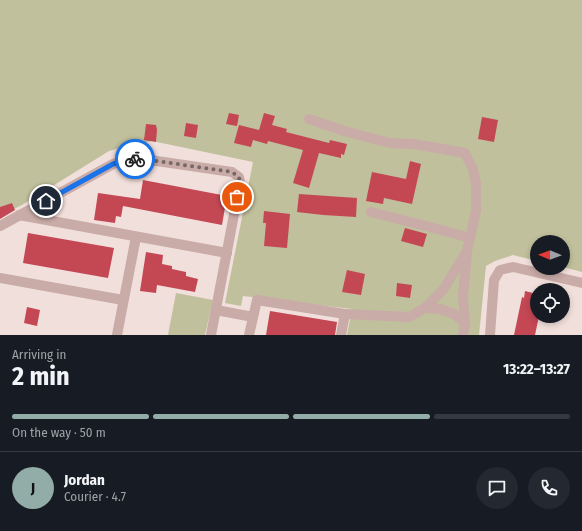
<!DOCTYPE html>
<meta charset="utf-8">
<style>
body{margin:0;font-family:"Fira Sans Condensed",sans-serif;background:#242831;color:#f1f3f6;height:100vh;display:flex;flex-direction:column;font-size:15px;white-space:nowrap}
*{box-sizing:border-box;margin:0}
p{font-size:13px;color:#9ea1a6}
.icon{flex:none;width:22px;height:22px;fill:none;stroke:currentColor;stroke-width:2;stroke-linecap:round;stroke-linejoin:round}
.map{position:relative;height:335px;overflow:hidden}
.panel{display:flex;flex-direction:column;background:#171b24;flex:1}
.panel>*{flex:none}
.needle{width:26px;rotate:271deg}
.fabs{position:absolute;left:530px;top:235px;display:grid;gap:8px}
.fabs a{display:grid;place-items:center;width:40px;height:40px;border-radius:50%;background:#171b24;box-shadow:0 2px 6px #0003;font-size:20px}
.pin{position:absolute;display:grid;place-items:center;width:34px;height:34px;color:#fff;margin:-17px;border:2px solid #fff;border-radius:50%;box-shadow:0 1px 4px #0007}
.courier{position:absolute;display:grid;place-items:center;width:40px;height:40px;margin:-20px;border:3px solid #1a73e8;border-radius:50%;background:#fff;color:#222;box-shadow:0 1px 5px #0007}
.overview em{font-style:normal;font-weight:700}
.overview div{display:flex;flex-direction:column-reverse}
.overview{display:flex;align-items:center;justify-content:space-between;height:68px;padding:0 12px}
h1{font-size:26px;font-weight:700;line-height:30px}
.bar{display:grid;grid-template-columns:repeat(4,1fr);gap:6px 4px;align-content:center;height:48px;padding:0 12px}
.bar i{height:5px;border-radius:3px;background:#363941}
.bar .selected{background:#92ada7}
.bar p{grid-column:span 4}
.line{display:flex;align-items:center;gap:10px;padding:0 12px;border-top:1px solid #363941}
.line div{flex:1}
.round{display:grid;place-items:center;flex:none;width:42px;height:42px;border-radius:21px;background:#242831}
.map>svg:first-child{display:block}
.green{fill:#c0c09c}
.building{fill:#c44754}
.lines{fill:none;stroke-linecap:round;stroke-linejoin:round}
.minor{stroke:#c9aba7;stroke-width:10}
.done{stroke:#776867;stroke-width:4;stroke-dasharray:0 7.2}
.route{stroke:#1a73e8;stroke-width:5}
</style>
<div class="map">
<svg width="582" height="335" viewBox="0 0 582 335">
<rect width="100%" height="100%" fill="#f1dfdb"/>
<!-- green -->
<g class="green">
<path d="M0 0H582V272L563 267V242H537V261L513 255 495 261 486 266 479 335H347L352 309 243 296 241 306 225 303 253 162 152 141 135 144 109 151 22 205 0 216Z"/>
<path d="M176 293 213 300 205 335H168Z"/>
</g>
<!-- building -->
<g class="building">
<path d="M229 113 239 115 237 126 226 124Z"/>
<path d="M264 113 275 116 272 125 287 129 286 132 329 143 330 140 347 144 344 155 341 154V158L319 153 309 188 293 183 303 150 268 141 267 144 253 140 251 147 234 143 239 125 259 130Z"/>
<path d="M482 117 498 120 494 142 478 139Z"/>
<path d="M186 123 198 125 196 138 184 136Z"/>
<path d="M146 124 156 125 157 130 156 142 144 140Z"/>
<path d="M410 161 421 164 412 204 384 198 383 204 366 201 372 172 406 179Z"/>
<path d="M143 180 227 196 222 225 123 206 121 217 116 216 115 223 94 220 98 193 140 199Z"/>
<path d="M299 194 357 198 356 217 323 215 297 212Z"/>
<path d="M12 203 15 210 0 219V207Z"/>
<path d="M264 211 290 214 287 248 264 246 266 223H263Z"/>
<path d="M405 228 427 234 423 247 401 241Z"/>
<path d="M28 233 114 248 108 278 23 263Z"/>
<path d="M146 252 163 255 162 264 172 266V269L186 272V276L198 279 195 292 157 285 156 293 140 291Z"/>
<path d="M347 270 365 274 361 295 342 292Z"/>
<path d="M397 283 412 285 410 298 396 296Z"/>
<path d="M525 291 537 294V316H539L535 335H514L522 297 524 298Z"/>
<path d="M27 307 40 310 37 326 24 323Z"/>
<path d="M270 311 337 322 335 335H266Z"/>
</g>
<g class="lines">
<!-- minor -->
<g class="minor">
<path d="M309 119 344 131 390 143 414 144 465 153 473 169 476 184V211L467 251 443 290 425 308 409 317 345 314"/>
<path d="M371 212 445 231 470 238"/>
<path d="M19 215 227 253"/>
<path d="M0 226 113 164 126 160 143 159 232 172 239 177 240 183 211 335"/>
<path d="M0 278 123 300"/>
<path d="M425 308 441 309 454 314 465 323"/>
<path d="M216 310 253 317"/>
<path d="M117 335 136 237"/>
<path d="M249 335 257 300 345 314 341 335"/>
<path d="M463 335 465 323 463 296 467 253"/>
<path d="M490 335 494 280 500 270 513 267 582 283"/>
</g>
</g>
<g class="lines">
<!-- done -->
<path class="done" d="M135 159H143L232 172 239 177 240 183 237 197"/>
<!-- route -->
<path class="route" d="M46 201 113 164 126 160 135 159"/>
</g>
</svg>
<div class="fabs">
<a><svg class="needle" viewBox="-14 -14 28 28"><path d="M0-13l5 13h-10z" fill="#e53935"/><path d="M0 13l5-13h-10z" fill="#9ea1a6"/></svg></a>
<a><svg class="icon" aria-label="locate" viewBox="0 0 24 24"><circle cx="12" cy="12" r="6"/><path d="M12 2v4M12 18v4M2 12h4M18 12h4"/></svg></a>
</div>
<div class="pin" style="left:237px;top:197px;background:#ea580c"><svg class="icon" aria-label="bag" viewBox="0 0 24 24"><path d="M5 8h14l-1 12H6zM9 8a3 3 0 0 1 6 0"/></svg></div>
<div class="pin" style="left:46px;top:201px;background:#1f2937"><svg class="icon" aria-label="home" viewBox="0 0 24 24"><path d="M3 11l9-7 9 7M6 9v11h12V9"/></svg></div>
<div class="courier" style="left:135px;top:159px"><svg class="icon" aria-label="bike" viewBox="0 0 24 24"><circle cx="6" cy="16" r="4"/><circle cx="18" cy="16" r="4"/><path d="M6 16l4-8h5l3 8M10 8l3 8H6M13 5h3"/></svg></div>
</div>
<section class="panel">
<div class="overview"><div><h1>2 min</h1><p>Arriving in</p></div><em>13:22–13:27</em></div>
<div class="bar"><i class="selected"></i><i class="selected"></i><i class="selected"></i><i></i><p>On the way · 50 m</p></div>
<div class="line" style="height:72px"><b class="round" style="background:#92ada7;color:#111">J</b><div><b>Jordan</b><p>Courier · 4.7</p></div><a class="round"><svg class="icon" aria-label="chat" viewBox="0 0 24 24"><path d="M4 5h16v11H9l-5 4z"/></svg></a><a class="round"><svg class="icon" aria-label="phone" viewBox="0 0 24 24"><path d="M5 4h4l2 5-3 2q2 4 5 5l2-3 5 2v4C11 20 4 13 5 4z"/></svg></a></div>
</section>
